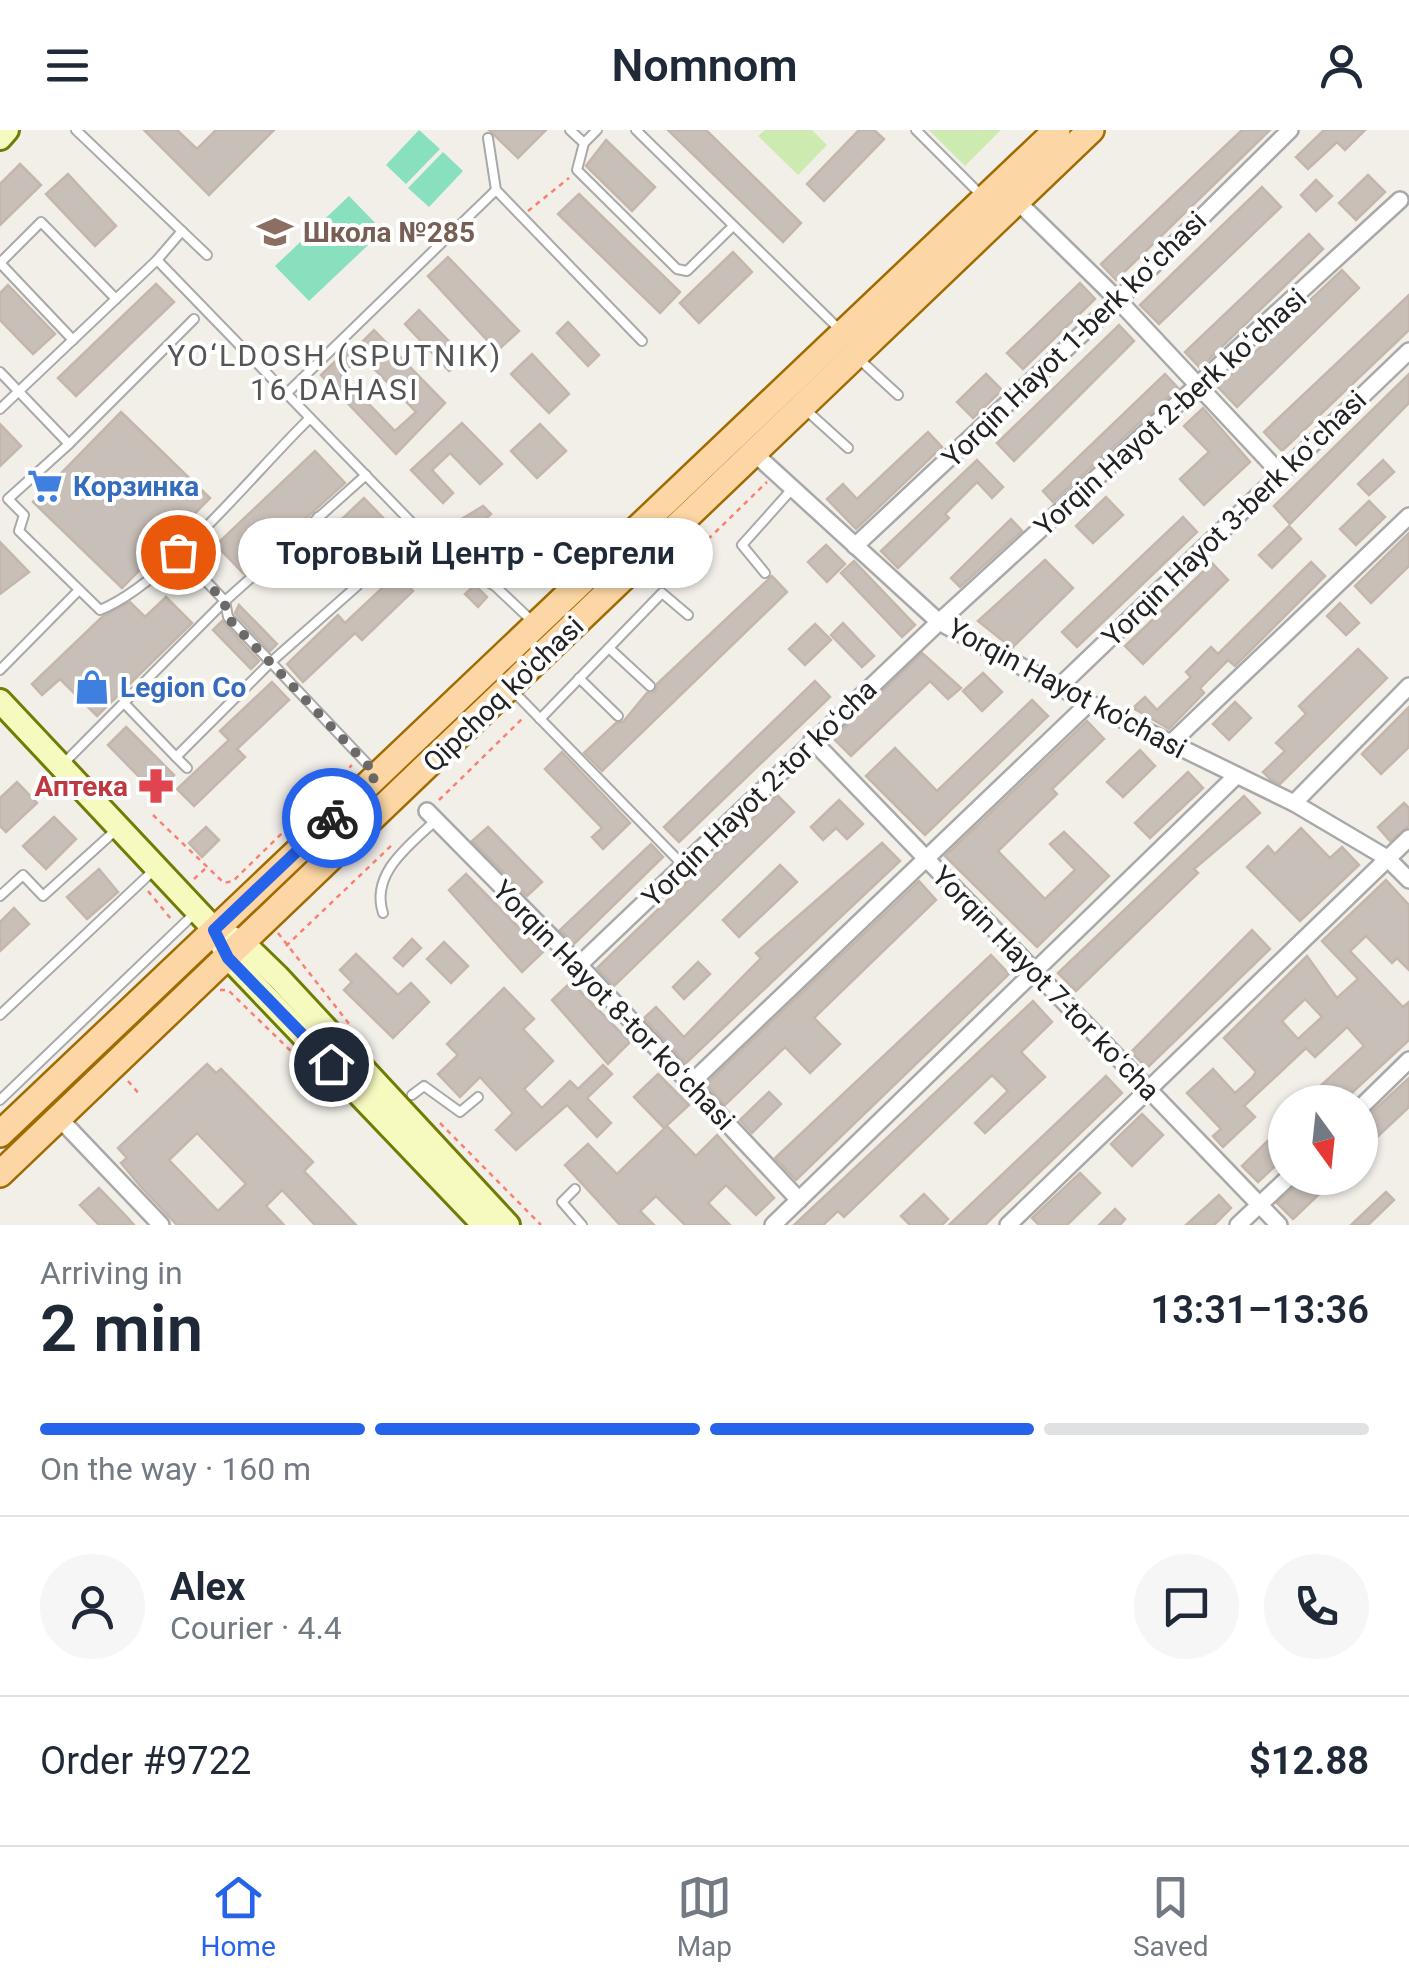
<!DOCTYPE html>
<meta charset="utf-8">
<style>
body{margin:0;font-family:Roboto,sans-serif;background:#f6f6f7;color:#1f2937;height:100vh;display:flex;flex-direction:column;font-size:38px;white-space:nowrap}
*{box-sizing:border-box;margin:0}
p{font-size:32px;color:#747a83}
.icon{flex:none;width:55px;height:55px;fill:none;stroke:currentColor;stroke-width:2;stroke-linecap:round;stroke-linejoin:round}
.map{position:relative;height:1095px;overflow:hidden}
.sheet{display:flex;flex-direction:column;background:#fff;flex:1}
.sheet>*{flex:none}
.needle{width:65px;rotate:165deg}
.fabs{position:absolute;left:1268px;top:955px;display:grid;gap:20px}
.fabs a{display:grid;place-items:center;width:110px;height:110px;border-radius:50%;background:#fff;box-shadow:0 2px 8px #0004;font-size:50px}
.pin{position:absolute;display:grid;place-items:center;width:85px;height:85px;color:#fff;margin:-42px;border:5px solid #fff;border-radius:50%;box-shadow:0 2px 10px #0007}
.courier{position:absolute;display:grid;place-items:center;width:100px;height:100px;margin:-50px;border:8px solid #2563eb;border-radius:50%;background:#fff;color:#222;box-shadow:0 2px 12px #0007}
.bubble{position:absolute;height:70px;border-radius:35px;background:#fff;box-shadow:0 2px 8px #0004;font-size:32px;font-weight:600;line-height:70px;text-align:center}
.head em{font-style:normal;font-weight:600}
.head div{display:flex;flex-direction:column-reverse}
.head{display:flex;align-items:center;justify-content:space-between;height:170px;padding:0 40px}
h1{font-size:65px;font-weight:600;line-height:75px}
.bar{display:grid;grid-template-columns:repeat(4,1fr);gap:15px 10px;align-content:center;height:120px;padding:0 40px}
.bar i{height:12px;border-radius:8px;background:#e0e1e3}
.bar .active{background:#2563eb}
.bar p{grid-column:span 4}
.line{display:flex;align-items:center;gap:25px;padding:0 40px;border-top:2px solid #e0e1e3}
.line div{flex:1}
.round{display:grid;place-items:center;flex:none;width:105px;height:105px;border-radius:52px;background:#f6f6f7}
header{display:flex;justify-content:space-between;align-items:center;height:130px;padding:0 40px;background:#fff;font-size:45px;font-weight:600}
.tabs{display:flex;justify-content:space-around;align-items:center;height:140px;border-top:2px solid #e0e1e3;background:#fff;font-size:28px;color:#747a83}
.tabs a{display:grid;justify-items:center;gap:5px}
.tabs .active{color:#2563eb}
.map>svg:first-child{display:block}
.grass{fill:#cdebb0}
.pitch{fill:#88e0be}
.building{fill:#c7bfb8;stroke:#c4b6ab;stroke-width:2.5;fill-rule:evenodd}
.lines{fill:none;stroke-linecap:round;stroke-linejoin:round}
.lane-casing{stroke:#a9a9a9;stroke-width:12}
.street-casing{stroke:#a9a9a9;stroke-width:20}
.secondary-casing{stroke:#707d05;stroke-width:28}
.primary-casing{stroke:#a06b00;stroke-width:30}
.path{stroke:#fa8072;stroke-width:2.5;stroke-dasharray:5 5;stroke-linecap:butt}
.lane{stroke:#fff;stroke-width:8}
.street{stroke:#fff;stroke-width:15}
.secondary{stroke:#f7fabf;stroke-width:22}
.primary{stroke:#fcd6a4;stroke-width:25}
.done{stroke:#6b6a68;stroke-width:10;stroke-dasharray:0 18}
.route{stroke:#2563eb;stroke-width:12}
.labels{text-anchor:middle;stroke-width:8;stroke-linejoin:round;paint-order:stroke}
.education-label{font-size:28px;font-weight:bold;fill:#785e54;stroke:#fff;text-anchor:start}
.street-label{font-size:28px;fill:#222;stroke:#fff}
.shop-label{font-size:28px;font-weight:bold;fill:#366cbe;stroke:#fff;text-anchor:start}
.health-label{font-size:28px;font-weight:bold;fill:#be3a42;stroke:#fff;text-anchor:end}
.neighbourhood-label{font-size:30px;letter-spacing:2.5px;fill:#555;stroke:#fff}
</style>
<header><svg class="icon" aria-label="menu" viewBox="0 0 24 24"><path d="M4 6h16M4 12h16M4 18h16"/></svg>Nomnom<svg class="icon" aria-label="person" viewBox="0 0 24 24"><circle cx="12" cy="8" r="4"/><path d="M4 21q1-7 8-7t8 7"/></svg></header>
<div class="map">
<svg width="1409" height="1095" viewBox="0 0 1409 1095">
<rect width="100%" height="100%" fill="#f2efe9"/>
<!-- grass -->
<g class="grass">
<path d="M765 0H812L827 15 798 45 758 6Z"/>
<path d="M929 0H1001L965 36Z"/>
</g>
<!-- pitch -->
<g class="pitch">
<path d="M419 0 440 19 406 54 386 35Z"/>
<path d="M443 22 463 41 429 77 408 58Z"/>
<path d="M349 66 383 101 309 171 275 136Z"/>
</g>
<!-- building -->
<g class="building">
<path d="M144 0H177L197 19 216 0H274L209 65Z"/>
<path d="M489 0H546L518 28Z"/>
<path d="M668 0H706L801 93 783 112Z"/>
<path d="M859 0H874L884 9 824 71 807 54Z"/>
<path d="M1242 0H1270L1116 150 1101 134Z"/>
<path d="M1324 0H1365L1345 20 1337 12 1308 39 1296 27Z"/>
<path d="M606 10 655 57 632 81 586 36Z"/>
<path d="M20 34 41 55 0 95V54Z"/>
<path d="M68 44 116 96 95 116 46 64Z"/>
<path d="M1368 45 1385 62 1356 90 1339 73Z"/>
<path d="M1316 50 1332 66 1316 81 1301 65Z"/>
<path d="M1262 57 1281 77 1159 194 1140 175Z"/>
<path d="M579 64 680 162 660 183 558 84Z"/>
<path d="M1309 104 1323 119 1200 238 1185 222Z"/>
<path d="M733 122 752 142 699 193 680 173Z"/>
<path d="M448 127 519 201 497 221 428 146Z"/>
<path d="M1342 140 1359 158 1237 277 1218 257Z"/>
<path d="M1080 153 1095 169 1023 239 1007 223Z"/>
<path d="M156 154 174 172 76 266 58 248Z"/>
<path d="M8 155 55 204 33 224 0 190V163Z"/>
<path d="M1409 165V200L1282 321 1264 302Z"/>
<path d="M419 180 464 227 449 241 405 194Z"/>
<path d="M568 192 599 225 588 236 557 203Z"/>
<path d="M1119 195 1134 211 1014 331 997 313Z"/>
<path d="M374 200 445 273 396 324 321 245 349 218 359 229 341 245 395 301 416 282 355 219Z"/>
<path d="M532 224 569 264 549 283 511 244Z"/>
<path d="M986 244 1002 260 973 288 957 272Z"/>
<path d="M1165 244 1178 258 1053 372 1043 361Z"/>
<path d="M1409 244V273L1290 394 1274 376Z"/>
<path d="M1203 278 1250 332 1204 375 1180 349 1209 322 1184 296Z"/>
<path d="M121 282 210 368 122 458 33 372Z"/>
<path d="M462 293 502 334 480 354 450 323 432 340 453 363 443 373 411 340Z"/>
<path d="M0 294 21 316 0 336Z"/>
<path d="M540 294 566 321 537 348 511 321Z"/>
<path d="M928 302 942 317 856 399 827 369 843 354 857 369Z"/>
<path d="M315 321 345 353 244 444 216 415Z"/>
<path d="M977 330 1003 357 992 368 977 352 945 384 949 388 898 438 881 421Z"/>
<path d="M1383 330 1394 342 1369 365 1358 354Z"/>
<path d="M1106 367 1123 385 1093 413 1076 396Z"/>
<path d="M364 368 412 418 391 438 343 388Z"/>
<path d="M1369 371 1385 387 1356 415 1340 399Z"/>
<path d="M483 376 491 384 482 392 487 397 476 407 460 390Z"/>
<path d="M1183 387 1197 402 1077 517 1062 502Z"/>
<path d="M1011 389 1022 401 960 457 951 448Z"/>
<path d="M1289 396 1301 409 1272 438 1259 425Z"/>
<path d="M1409 403V436L1371 473 1355 456Z"/>
<path d="M0 412 29 442 0 464Z"/>
<path d="M826 415 845 434 827 452 808 432Z"/>
<path d="M1045 430 1073 458 1012 518 978 491Z"/>
<path d="M854 431 915 495 902 507 841 443Z"/>
<path d="M1311 432 1325 446 1235 536 1228 530 1200 558 1204 563 1169 599 1133 578 1145 567 1157 580 1191 547 1186 542 1211 517 1218 524Z"/>
<path d="M1212 433 1228 450 1143 534 1125 516Z"/>
<path d="M397 444 413 461 362 510 355 503 303 552 287 534 338 485 345 493Z"/>
<path d="M772 446 787 462 602 641 584 623 616 593 623 592 647 563 655 562 657 554Z"/>
<path d="M475 455 487 467 478 477 465 464Z"/>
<path d="M166 467 192 493 97 586 60 549 42 565 32 554 102 487 130 472 145 487Z"/>
<path d="M1340 473 1359 493 1346 505 1327 486Z"/>
<path d="M239 475 277 514 270 521 235 483Z"/>
<path d="M222 491 259 531 251 539 213 500Z"/>
<path d="M843 493 874 526 862 537 831 505Z"/>
<path d="M815 494 831 510 805 535 789 519Z"/>
<path d="M1358 519 1387 548 1280 654 1270 649 1263 642 1285 621 1276 613 1306 584 1299 576Z"/>
<path d="M922 523 961 558 948 569 930 551 851 626 833 608Z"/>
<path d="M983 543 1002 562 982 581 963 561Z"/>
<path d="M815 551 830 567 679 712 664 697Z"/>
<path d="M272 552 289 570 237 619 245 627 194 676 177 659 229 610 220 601Z"/>
<path d="M1032 570 1048 586 925 705 866 646 895 618 937 661Z"/>
<path d="M1235 572 1251 588 1229 610 1213 594Z"/>
<path d="M1409 577V617L1381 644 1362 624Z"/>
<path d="M1087 591 1104 609 1052 659 1057 664 998 721 1045 769 1075 740 1050 714 1064 702 1109 746 1037 817 945 726Z"/>
<path d="M126 597 174 645 155 663 108 615Z"/>
<path d="M1140 620 1155 636 1123 667 1107 652Z"/>
<path d="M562 622 630 693 603 719 592 707 602 698 545 639Z"/>
<path d="M1188 642 1203 658 1150 708 1135 693Z"/>
<path d="M17 652 37 673 6 702 0 696V668Z"/>
<path d="M777 665 794 682 614 856 597 838Z"/>
<path d="M1244 666 1260 683 1194 739 1198 743 1076 861 1058 843Z"/>
<path d="M839 670 863 694 847 709 836 698 823 710 811 697Z"/>
<path d="M1404 673 1409 678V696L1390 711 1378 697Z"/>
<path d="M54 687 76 709 46 739 23 716Z"/>
<path d="M206 697 219 710 202 727 189 713Z"/>
<path d="M488 697 542 752 527 766 472 711Z"/>
<path d="M1301 698 1330 728 1342 717 1359 735 1300 791 1247 737 1268 716 1275 724Z"/>
<path d="M882 713 900 731 686 933 644 888 656 877 684 907 761 828 756 823Z"/>
<path d="M651 714 663 727 574 814 560 800Z"/>
<path d="M780 735 797 752 739 807 723 790Z"/>
<path d="M99 739 118 762 87 789 67 767Z"/>
<path d="M466 744 543 822 522 842 449 760Z"/>
<path d="M1386 750 1409 775V840L1397 828 1392 833 1366 806 1350 821 1403 877 1409 872V910L1342 972H1303L1364 916 1347 897 1315 927 1306 918 1244 976 1255 987 1223 1017 1213 1006 1221 999 1187 963 1213 939 1235 963 1252 948 1256 942 1224 908 1307 826 1337 868 1358 849 1322 811ZM1305 869 1322 887 1298 909 1282 891Z"/>
<path d="M919 751 936 770 814 888 840 914 810 943 785 917 725 975 706 954Z"/>
<path d="M14 778 29 794 0 821V792Z"/>
<path d="M1252 800 1270 819 1147 938 1131 922Z"/>
<path d="M412 809 421 818 403 836 394 828Z"/>
<path d="M444 812 468 836 451 853 427 829Z"/>
<path d="M356 824 398 865 411 853 429 872 393 908 344 860 352 852 340 840Z"/>
<path d="M991 825 1009 844 796 1050 775 1028Z"/>
<path d="M698 832 710 844 684 869 673 857Z"/>
<path d="M571 852 630 912 608 934 552 870Z"/>
<path d="M504 858 534 889 523 899 553 931 524 959 542 978 570 951 578 959 603 935 612 944 587 968 611 993 597 1007 567 975 516 1020 496 1000 513 983 480 947 460 967 438 944 458 925 447 914Z"/>
<path d="M1033 871 1052 892 1021 922 1045 947 1017 973 985 1003 975 993 1008 961 992 945 844 1087 838 1081 823 1095H794Z"/>
<path d="M207 934 216 943 221 939 313 1032 304 1041 356 1095H315L282 1060 266 1076 284 1095H177L141 1057 121 1033 127 1028 118 1018ZM197 1003 246 1054 218 1081 169 1030Z"/>
<path d="M658 944 689 975 664 998 634 967Z"/>
<path d="M1106 946 1122 963 998 1082 985 1095H949Z"/>
<path d="M1409 948V977L1360 1023V993Z"/>
<path d="M769 962 781 974 752 1003 740 990Z"/>
<path d="M1142 984 1163 1005 1132 1036 1111 1014Z"/>
<path d="M1285 994V1027L1258 1052 1242 1036Z"/>
<path d="M667 996 696 1026 717 1005 774 1068 756 1085 726 1055 708 1073 730 1095H685L656 1066 640 1081 654 1095H620L565 1035 588 1014 617 1044Z"/>
<path d="M1080 1043 1100 1063 1067 1095H1039L1032 1088Z"/>
<path d="M1336 1048 1293 1089 1277 1073 1304 1048Z"/>
<path d="M99 1058 126 1086 134 1095H99L80 1075Z"/>
<path d="M1386 1062 1394 1070 1368 1095H1351Z"/>
<path d="M924 1064 948 1089 942 1095H910L901 1086Z"/>
<path d="M1219 1065 1231 1078 1214 1095H1186Z"/>
<path d="M1115 1079 1125 1089 1120 1095H1099Z"/>
</g>
<g class="lines">
<defs>
<g id="lane">
<path d="M76 0 207 125"/>
<path d="M570 0 584 13 577 40 677 139 687 141 733 96"/>
<path d="M636 0 840 200"/>
<path d="M916 0 980 64"/>
<path d="M488 8 496 60 642 211"/>
<path d="M584 13 597 0"/>
<path d="M157 130 182 101"/>
<path d="M0 133 41 92 116 169"/>
<path d="M0 133 73 210"/>
<path d="M859 229 898 265"/>
<path d="M0 242 69 314 8 369 24 385 19 401 100 480C167 453 255 341 310 288"/>
<path d="M286 264 496 60"/>
<path d="M0 279 157 130 445 427 495 456 533 492"/>
<path d="M806 280 848 318"/>
<path d="M69 314 194 189"/>
<path d="M177 421 225 471 228 487 374 641"/>
<path d="M765 443 742 415 793 358"/>
<path d="M609 518 650 556"/>
<path d="M0 540 79 460"/>
<path d="M579 548 618 586"/>
<path d="M513 561 683 735"/>
<path d="M124 573 176 627 271 532 357 456 365 440 318 387"/>
<path d="M540 589 662 463 688 485"/>
<path d="M176 627 187 638"/>
<path d="M62 635 225 471 366 345"/>
<path d="M0 766 23 745 43 766 116 700"/>
<path d="M383 783C370 743 410 715 436 690"/>
<path d="M0 885 155 739"/>
<path d="M412 965 424 956 460 982 478 967"/>
<path d="M0 970 195 783"/>
<path d="M575 1059 562 1072 582 1095"/>
</g>
<g id="street">
<path d="M1017 71 1118 170 1279 342"/>
<path d="M754 323 939 492 1089 573 1294 673 1387 728 1409 750"/>
<path d="M855 416 1118 170 1290 0"/>
<path d="M1059 557 1409 221"/>
<path d="M812 610 1279 1095"/>
<path d="M1171 613 1409 386"/>
<path d="M1294 673 1409 556"/>
<path d="M427 681 579 835 799 1070"/>
<path d="M579 835 939 492 1400 70"/>
<path d="M690 954 1089 573"/>
<path d="M1360 978 1409 930"/>
<path d="M59 988 161 1095"/>
<path d="M773 1095 1236 646"/>
<path d="M1008 1095 1409 708"/>
<path d="M1238 1095 1288 1048"/>
</g>
<g id="secondary">
<path d="M0 8 7 0"/>
<path d="M0 571 214 799 228 827 484 1095"/>
<path d="M226 805 243 813 278 847 508 1095"/>
</g>
<g id="primary">
<path d="M0 1004 1057 0"/>
<path d="M0 1044 1091 0"/>
</g>
</defs>
<!-- lane casing -->
<use href="#lane" class="lane-casing"/>
<!-- street casing -->
<use href="#street" class="street-casing"/>
<!-- secondary casing -->
<use href="#secondary" class="secondary-casing"/>
<!-- primary casing -->
<use href="#primary" class="primary-casing"/>
<!-- path -->
<g class="path">
<path d="M528 81 569 48"/>
<path d="M665 451 767 352"/>
<path d="M439 670 522 589"/>
<path d="M153 685 224 753 233 751 352 635"/>
<path d="M194 749 207 737"/>
<path d="M148 761 171 789"/>
<path d="M278 803 350 895"/>
<path d="M286 816 393 714"/>
<path d="M220 860H228L299 929"/>
<path d="M128 951 140 965"/>
<path d="M440 993 541 1095"/>
</g>
<!-- lane -->
<use href="#lane" class="lane"/>
<!-- street -->
<use href="#street" class="street"/>
<!-- secondary -->
<use href="#secondary" class="secondary"/>
<!-- primary -->
<use href="#primary" class="primary"/>
</g>
<g class="lines">
<!-- done -->
<path class="done" d="M178 422 224 471 228 488 377 645 332 688"/>
<!-- route -->
<path class="route" d="M331 934 228 828 214 800 332 688"/>
</g>
<!-- icons -->
<defs>
<symbol id="school-bare" viewBox="-9 -9 18 18"><path d="M0-5L7-2L0 1L-7-2ZM-4 1L0 2.5L4 1V4Q0 6-4 4Z" fill="#8d6e63" stroke="#fff" stroke-width="2.5" paint-order="stroke"/></symbol>
<symbol id="supermarket-bare" viewBox="-9 -9 18 18"><path d="M-6-5.5h2.5l.6 2H6L4.5 2H-2.5L-4.4-4H-6ZM-1.5 3.2a1.3 1.3 0 1 0 .1 0ZM3 3.2a1.3 1.3 0 1 0 .1 0Z" fill="#3f7fe0" stroke="#fff" stroke-width="2.5" paint-order="stroke"/></symbol>
<symbol id="shop-bare" viewBox="-9 -9 18 18"><path d="M-5-2.5h2.3a2.7 3.5 0 0 1 5.4 0H5L5.5 6h-11ZM-1.5-2.5h3a1.5 2.3 0 0 0-3 0Z" fill="#3f7fe0" stroke="#fff" stroke-width="2.5" paint-order="stroke"/></symbol>
<symbol id="pharmacy-bare" viewBox="-9 -9 18 18"><path d="M-2-6h4v4h4v4h-4v4h-4v-4h-4v-4h4Z" fill="#e0444e" stroke="#fff" stroke-width="2.5" paint-order="stroke"/></symbol>
</defs>
<g fill-rule="evenodd">
<use href="#school-bare" x="250" y="77" width="50" height="50"/>
<use href="#supermarket-bare" x="20" y="331" width="50" height="50"/>
<use href="#shop-bare" x="67" y="532" width="50" height="50"/>
<use href="#pharmacy-bare" x="131" y="631" width="50" height="50"/>
</g>
<g class="labels">
<!-- education labels -->
<g class="education-label">
<text x="303" y="112">Школа №285</text>
</g>
<!-- street labels -->
<g class="street-label">
<text transform="translate(1074 209) rotate(-44)" y="10">Yorqin Hayot 1-berk koʻchasi</text>
<text transform="translate(1170 282) rotate(-42)" y="10">Yorqin Hayot 2-berk koʻchasi</text>
<text transform="translate(1234 388) rotate(-44)" y="10">Yorqin Hayot 3-berk koʻchasi</text>
<text transform="translate(1067 558) rotate(28)" y="10">Yorqin Hayot ko'chasi</text>
<text transform="translate(503 564) rotate(-44)" y="10">Qipchoq ko'chasi</text>
<text transform="translate(759 663) rotate(-44)" y="10">Yorqin Hayot 2-tor koʻcha</text>
<text transform="translate(1046 853) rotate(46)" y="10">Yorqin Hayot 7-tor koʻcha</text>
<text transform="translate(614 875) rotate(46)" y="10">Yorqin Hayot 8-tor koʻchasi</text>
</g>
<!-- shop labels -->
<g class="shop-label">
<text x="73" y="366">Корзинка</text>
<text x="120" y="567">Legion Co</text>
</g>
<!-- health labels -->
<g class="health-label">
<text x="128" y="666">Аптека</text>
</g>
<!-- neighbourhood labels -->
<g class="neighbourhood-label">
<text x="335" y="236">YO‘LDOSH (SPUTNIK)<tspan x="335" dy="34">16 DAHASI</tspan></text>
</g>
</g>
</svg>
<div class="fabs">
<a><svg class="needle" viewBox="-14 -14 28 28"><path d="M0-13l5 13h-10z" fill="#e53935"/><path d="M0 13l5-13h-10z" fill="#747a83"/></svg></a>
</div>
<div class="pin" style="left:178px;top:422px;background:#ea580c"><svg class="icon" aria-label="bag" viewBox="0 0 24 24"><path d="M5 8h14l-1 12H6zM9 8a3 3 0 0 1 6 0"/></svg></div>
<div class="pin" style="left:331px;top:934px;background:#1f2937"><svg class="icon" aria-label="home" viewBox="0 0 24 24"><path d="M3 11l9-7 9 7M6 9v11h12V9"/></svg></div>
<div class="courier" style="left:332px;top:688px"><svg class="icon" aria-label="bike" viewBox="0 0 24 24"><circle cx="6" cy="16" r="4"/><circle cx="18" cy="16" r="4"/><path d="M6 16l4-8h5l3 8M10 8l3 8H6M13 5h3"/></svg></div>
<div class="bubble" style="left:238px;top:388px;width:475px">Торговый Центр - Сергели</div>
</div>
<section class="sheet">
<div class="head"><div><h1>2 min</h1><p>Arriving in</p></div><em>13:31–13:36</em></div>
<div class="bar"><i class="active"></i><i class="active"></i><i class="active"></i><i></i><p>On the way · 160 m</p></div>
<div class="line" style="height:180px"><a class="round"><svg class="icon" aria-label="person" viewBox="0 0 24 24"><circle cx="12" cy="8" r="4"/><path d="M4 21q1-7 8-7t8 7"/></svg></a><div><b>Alex</b><p>Courier · 4.4</p></div><a class="round"><svg class="icon" aria-label="chat" viewBox="0 0 24 24"><path d="M4 5h16v11H9l-5 4z"/></svg></a><a class="round"><svg class="icon" aria-label="phone" viewBox="0 0 24 24"><path d="M5 4h4l2 5-3 2q2 4 5 5l2-3 5 2v4C11 20 4 13 5 4z"/></svg></a></div>
<div class="line" style="height:130px"><div>Order #9722</div><b>$12.88</b></div>
</section>
<nav class="tabs">
<a class="active"><svg class="icon" aria-label="home" viewBox="0 0 24 24"><path d="M3 11l9-7 9 7M6 9v11h12V9"/></svg>Home</a>
<a><svg class="icon" aria-label="map" viewBox="0 0 24 24"><path d="M3 6l6-2 6 2 6-2v14l-6 2-6-2-6 2zM9 4v14M15 6v14"/></svg>Map</a>
<a><svg class="icon" aria-label="saved" viewBox="0 0 24 24"><path d="M7 4h10v16l-5-4-5 4z"/></svg>Saved</a>
</nav>
